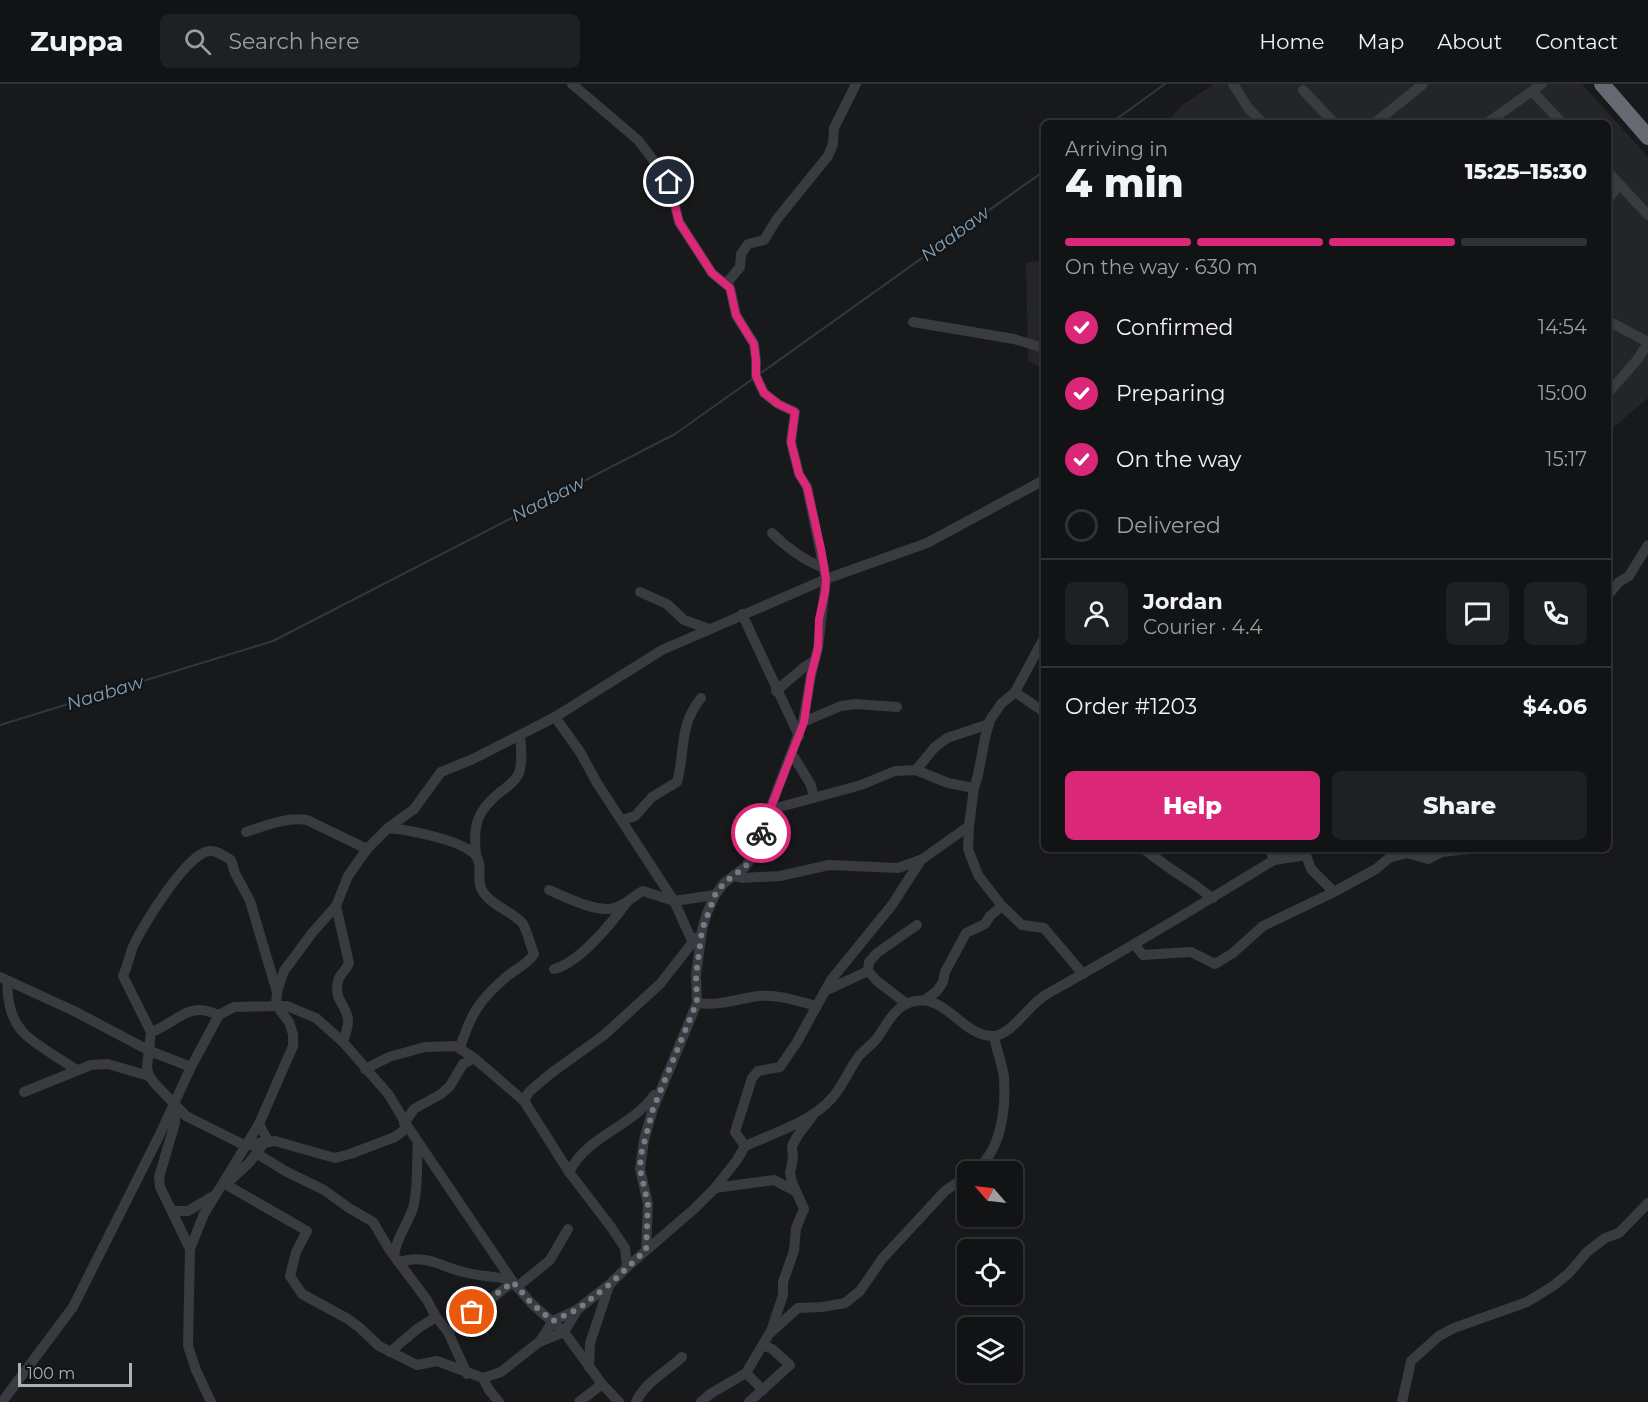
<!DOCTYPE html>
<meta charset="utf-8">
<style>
body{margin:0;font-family:Montserrat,sans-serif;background:#1f2022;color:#f1f3f6;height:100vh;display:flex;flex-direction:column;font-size:22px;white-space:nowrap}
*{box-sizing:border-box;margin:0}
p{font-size:20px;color:#9c9ea0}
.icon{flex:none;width:33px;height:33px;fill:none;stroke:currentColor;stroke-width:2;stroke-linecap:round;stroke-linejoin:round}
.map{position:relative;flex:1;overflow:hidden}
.sheet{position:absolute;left:1041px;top:36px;width:570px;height:732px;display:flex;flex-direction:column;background:#121314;border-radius:9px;box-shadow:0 2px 4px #0004,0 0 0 2px #313234}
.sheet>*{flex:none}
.needle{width:39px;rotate:298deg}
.tools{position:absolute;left:957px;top:1077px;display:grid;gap:12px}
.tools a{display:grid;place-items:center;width:66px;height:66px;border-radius:9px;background:#121314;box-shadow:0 2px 4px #0004,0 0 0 2px #313234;font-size:30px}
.scale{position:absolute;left:18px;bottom:15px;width:114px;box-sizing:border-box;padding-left:6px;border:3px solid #abb0bb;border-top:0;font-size:16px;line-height:21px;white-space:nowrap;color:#abb0bb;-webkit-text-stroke:4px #131416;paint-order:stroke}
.pin{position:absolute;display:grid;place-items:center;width:51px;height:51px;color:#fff;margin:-26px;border:3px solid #fff;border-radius:50%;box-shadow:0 2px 6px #0007}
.courier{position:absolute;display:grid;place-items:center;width:60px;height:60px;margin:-30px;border:4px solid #db2777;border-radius:50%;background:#fff;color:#222;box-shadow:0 2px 8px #0007}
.overview em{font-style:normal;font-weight:800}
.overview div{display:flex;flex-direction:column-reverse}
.overview{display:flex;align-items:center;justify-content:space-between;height:102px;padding:0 24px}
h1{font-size:39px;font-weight:800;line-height:45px}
.bar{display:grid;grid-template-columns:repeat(4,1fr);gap:9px 6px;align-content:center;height:72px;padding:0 24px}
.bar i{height:8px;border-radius:4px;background:#313234}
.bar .current{background:#db2777}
.bar p{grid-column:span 4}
.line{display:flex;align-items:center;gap:15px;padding:0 24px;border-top:2px solid #313234}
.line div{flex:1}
.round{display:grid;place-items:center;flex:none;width:63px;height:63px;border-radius:9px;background:#1f2022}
ol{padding:0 24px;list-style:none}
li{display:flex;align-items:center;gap:18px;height:66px}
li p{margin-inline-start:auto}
li .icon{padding:6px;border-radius:50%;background:#db2777;color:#fff;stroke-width:4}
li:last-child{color:#9c9ea0}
li i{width:33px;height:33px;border:3px solid #313234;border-radius:50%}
.cta{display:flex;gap:12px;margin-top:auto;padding:12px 24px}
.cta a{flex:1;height:69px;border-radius:9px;background:#db2777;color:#fff;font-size:24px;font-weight:800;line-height:69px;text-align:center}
.cta a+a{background:#1f2022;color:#f1f3f6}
header{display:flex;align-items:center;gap:36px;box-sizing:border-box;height:84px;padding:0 30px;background:#121314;border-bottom:2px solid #313234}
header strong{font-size:28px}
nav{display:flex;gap:33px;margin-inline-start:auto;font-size:21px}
.search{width:420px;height:54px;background:#1f2022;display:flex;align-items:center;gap:15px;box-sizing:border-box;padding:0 21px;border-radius:9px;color:#9c9ea0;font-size:22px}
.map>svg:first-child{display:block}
.built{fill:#242528}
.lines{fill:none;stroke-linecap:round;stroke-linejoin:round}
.stream{stroke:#2e393f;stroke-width:2}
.minor{stroke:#393b40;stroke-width:10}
.highway{stroke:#656971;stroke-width:16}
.done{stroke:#787b83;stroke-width:6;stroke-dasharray:0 10.8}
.route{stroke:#db2777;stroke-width:8}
.labels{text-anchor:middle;stroke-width:4.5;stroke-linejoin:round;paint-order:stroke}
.water-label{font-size:18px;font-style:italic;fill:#81a0b6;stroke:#131416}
</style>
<header>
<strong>Zuppa</strong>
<div class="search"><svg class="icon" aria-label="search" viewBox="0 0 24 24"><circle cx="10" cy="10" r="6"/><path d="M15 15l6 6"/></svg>Search here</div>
<nav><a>Home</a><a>Map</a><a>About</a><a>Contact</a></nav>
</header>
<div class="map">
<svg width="1648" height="1318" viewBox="0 0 1648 1318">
<rect width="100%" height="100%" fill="#18191b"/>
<!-- built -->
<g class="built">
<path d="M1214 0H1582L1648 73V314L1608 348V39H1166L1181 22Z"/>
<path d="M1044 176V285L1028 277 1026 179Z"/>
</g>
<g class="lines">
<!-- stream -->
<g class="stream">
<path d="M1111 39 1165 0"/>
<path d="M761 289 1044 87"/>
<path d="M0 641 273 557 675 350 754 294"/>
</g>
<!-- minor -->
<g class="minor">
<path d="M572 0 638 56 669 97 679 138 712 189 730 204 736 231 754 260 756 276V292L764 309 778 320 795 328 791 358 799 390 807 403 826 495 818 564 811 591 803 638 751 775 745 783 724 799 715 811 707 829 702 846 696 891 697 919 653 1025 644 1056 640 1085 648 1120 646 1165"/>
<path d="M1233 0 1249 25 1263 39"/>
<path d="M1303 6 1334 39"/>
<path d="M1533 8 1562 39"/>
<path d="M1375 39 1423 0"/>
<path d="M1487 39 1542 0"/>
<path d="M1608 88 1648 131"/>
<path d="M1608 116 1618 101"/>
<path d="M726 200 740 183 741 170 748 160 764 156 777 135 828 72 833 60 834 44 856 0"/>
<path d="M1608 237 1648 258"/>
<path d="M913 238 1014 255 1044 264"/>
<path d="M1608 309 1637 276 1648 259"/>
<path d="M772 449C788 465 803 476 824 484"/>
<path d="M640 508 667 520 684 536 709 545"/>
<path d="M1608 511 1619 498 1629 492 1648 461"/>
<path d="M742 530 799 652"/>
<path d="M776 607 803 584 814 577"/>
<path d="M1015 608 1044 628"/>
<path d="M555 633 580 668 597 699 674 817 693 859"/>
<path d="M803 638 841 622 856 620 897 623"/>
<path d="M792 670 811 701 814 714"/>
<path d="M916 686 935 663 947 654 989 640"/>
<path d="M769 726 861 701 895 687 916 686 948 699 974 704"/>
<path d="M623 736 635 732 652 713 677 698C686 665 678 643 701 614"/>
<path d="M969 742 968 765 978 791 1002 822 1022 841 1044 844 1083 890"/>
<path d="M388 744C408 746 464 756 476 772 484 783 475 797 483 808 493 823 514 828 523 840 526 844 531 863 534 870 527 881 515 885 505 894 479 916 470 932 460 964"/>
<path d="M246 748C267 741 285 733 307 736L367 765"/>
<path d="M1144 765C1159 777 1173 787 1189 797 1197 802 1204 809 1213 814"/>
<path d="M476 771C473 742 476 728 499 709 507 703 515 698 519 689 523 677 521 664 520 651"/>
<path d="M1274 776 1306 771 1311 785 1334 808"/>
<path d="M734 792 742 794 780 792 829 781 898 784 920 776"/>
<path d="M549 806C565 813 597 829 614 824 625 822 633 812 643 807L674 817 715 811"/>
<path d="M336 822 349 879C347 885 342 888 339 894 332 915 346 920 348 935 349 942 345 951 343 958"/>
<path d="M1135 861 1143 871 1191 868 1215 880 1233 869 1263 842 1334 808 1376 785 1389 774 1407 769 1428 775 1442 768 1469 765"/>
<path d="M554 885C579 879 611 840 626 819"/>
<path d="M868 887 869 878 877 869 917 841"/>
<path d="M0 893 74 927 150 967 191 983 219 931 234 923 287 922 316 934 343 958 389 1011 408 1043 395 1053 350 1070 335 1074 275 1057 264 1059 249 1079 226 1100"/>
<path d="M8 897C6 913 11 935 22 947 29 957 65 978 77 986"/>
<path d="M825 907 868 887 877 897 907 920"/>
<path d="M925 916 937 907 943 898 945 888 966 849 985 840 990 832 1002 822"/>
<path d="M697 919C720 922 737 915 759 912 778 910 798 917 816 922"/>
<path d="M151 948C168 943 184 925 200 926 206 926 213 929 219 931"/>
<path d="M365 985 389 973 425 963 456 962 474 974 524 1017 569 1088 611 1143 625 1164 627 1183"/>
<path d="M24 1008 91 981 108 980 149 992"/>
<path d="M524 1017 529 1008 550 990 604 951 660 900 696 854"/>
<path d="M175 1023V1039L159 1093 160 1103 190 1165"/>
<path d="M404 1039 414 1025 441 1010 450 1002 463 980 474 974"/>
<path d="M259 1040 268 1057 246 1062 186 1032 156 1001 149 992 147 983 151 948 123 892C127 883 129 874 132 865 140 845 187 769 209 767 217 766 224 772 231 776L235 789 250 817 277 908"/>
<path d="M408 1043 513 1198 532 1220 564 1248 602 1300 619 1318"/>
<path d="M745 1062C774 1049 811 1038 832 1014 843 1002 849 985 859 972 865 965 873 960 878 953 886 941 894 925 908 919 946 905 960 953 994 952 1013 950 1030 919 1047 910 1124 867 1199 822 1274 776L1270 765"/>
<path d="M256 1069 287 1088 324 1106 349 1124 373 1138 389 1165 427 1216 436 1233 448 1248 467 1290"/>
<path d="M569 1088C589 1050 631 1044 654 1011"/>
<path d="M973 1088C1002 1068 1006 1025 1004 993 1002 979 996 965 994 952"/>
<path d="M225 1100 307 1147 296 1168 290 1192 302 1210 348 1235 360 1244 379 1262 417 1281 437 1277 483 1294 501 1288 539 1258 564 1248 578 1225 610 1200 627 1183 694 1125 715 1104 737 1076 745 1062 735 1048 752 994 758 987 780 983 797 958 831 896 892 821 921 776 969 742 974 704 978 691 985 654 990 636 1001 620 1015 608 1044 554"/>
<path d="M715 1104 774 1096 795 1107"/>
<path d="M172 1127H188L215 1111"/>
<path d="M394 1171C397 1153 407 1141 413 1124 419 1102 416 1080 418 1058"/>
<path d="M398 1178C427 1170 437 1181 463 1188 479 1192 495 1193 511 1195"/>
<path d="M517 1203 550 1176 568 1145"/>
<path d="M771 1247 783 1211V1198L794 1167 796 1144 804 1125 792 1098 790 1089 793 1074 792 1062 798 1051 812 1033"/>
<path d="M448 1248 513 1198"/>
<path d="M540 1257 553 1237 578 1225"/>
<path d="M390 1268 417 1245 436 1233"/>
<path d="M589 1283 590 1259 609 1202"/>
<path d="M746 1289 763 1306"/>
<path d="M483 1294 489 1306 499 1318"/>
<path d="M2 1318 73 1223 160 1050 191 983"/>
<path d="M211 1318 196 1286 188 1262 190 1165 204 1130 259 1040 293 962V950L289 938 276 921 277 908 284 887 312 849 336 822 348 792 367 765 388 744 414 725 441 688 473 675 555 633 662 566 826 495 927 459 1044 396"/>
<path d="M579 1318 602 1300"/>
<path d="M636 1318C645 1298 666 1288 682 1273"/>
<path d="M701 1318 710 1310 746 1289 769 1250 798 1224 822 1223 845 1219 860 1207 882 1175 945 1107 968 1091"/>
<path d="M749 1318 790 1281 772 1265 763 1261"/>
<path d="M1402 1318 1411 1277 1439 1252 1454 1244 1527 1218 1553 1202 1569 1189 1587 1168 1605 1154 1619 1149 1648 1119"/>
</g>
<!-- highway -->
<path class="highway" d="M1602 0 1648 53"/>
</g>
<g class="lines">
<!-- done -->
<path class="done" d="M472 1228 513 1198 532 1220 553 1237 578 1225 610 1200 646 1166 648 1120 640 1085 641 1071 653 1025 697 918 696 891 702 846 715 811 724 799 745 783 751 775 761 749"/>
<!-- route -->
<path class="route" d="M669 98 679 138 712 189 730 204 736 231 754 260 756 276V292L764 309 778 320 795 328 791 358 799 390 807 403 821 465 826 495 825 508 819 535 818 564 811 591 804 638 761 749"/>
</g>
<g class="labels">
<!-- water labels -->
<g class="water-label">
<text transform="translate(955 150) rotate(-36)" y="6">Naabaw</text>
<text transform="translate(548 415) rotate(-27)" y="6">Naabaw</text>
<text transform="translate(105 609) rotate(-17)" y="6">Naabaw</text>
</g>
</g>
</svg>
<div class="tools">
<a><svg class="needle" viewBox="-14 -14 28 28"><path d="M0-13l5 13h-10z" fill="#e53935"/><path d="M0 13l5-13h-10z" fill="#9c9ea0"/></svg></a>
<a><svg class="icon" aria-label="locate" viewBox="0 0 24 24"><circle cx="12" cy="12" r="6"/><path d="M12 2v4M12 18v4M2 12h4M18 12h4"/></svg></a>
<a><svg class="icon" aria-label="layers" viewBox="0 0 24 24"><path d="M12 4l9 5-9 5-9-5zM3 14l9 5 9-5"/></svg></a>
</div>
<div class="scale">100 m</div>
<div class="pin" style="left:472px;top:1228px;background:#ea580c"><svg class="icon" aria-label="bag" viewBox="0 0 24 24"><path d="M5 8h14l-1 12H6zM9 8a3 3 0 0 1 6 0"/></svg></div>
<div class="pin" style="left:669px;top:98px;background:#1f2937"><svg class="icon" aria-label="home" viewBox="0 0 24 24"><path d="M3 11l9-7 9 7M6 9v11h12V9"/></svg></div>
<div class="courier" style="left:761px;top:749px"><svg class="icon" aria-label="bike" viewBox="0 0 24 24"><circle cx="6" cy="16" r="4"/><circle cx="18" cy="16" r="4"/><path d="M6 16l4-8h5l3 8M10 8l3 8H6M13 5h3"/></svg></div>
<section class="sheet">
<div class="overview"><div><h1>4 min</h1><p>Arriving in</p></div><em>15:25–15:30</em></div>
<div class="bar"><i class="current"></i><i class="current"></i><i class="current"></i><i></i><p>On the way · 630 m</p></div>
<ol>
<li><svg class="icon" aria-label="check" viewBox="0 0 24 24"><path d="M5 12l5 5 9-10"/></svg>Confirmed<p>14:54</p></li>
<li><svg class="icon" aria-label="check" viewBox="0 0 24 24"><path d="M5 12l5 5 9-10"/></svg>Preparing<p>15:00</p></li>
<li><svg class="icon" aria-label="check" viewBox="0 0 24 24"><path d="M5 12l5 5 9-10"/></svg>On the way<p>15:17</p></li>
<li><i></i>Delivered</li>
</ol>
<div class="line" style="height:108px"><a class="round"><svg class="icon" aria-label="person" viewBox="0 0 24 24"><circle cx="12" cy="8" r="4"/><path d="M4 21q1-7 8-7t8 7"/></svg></a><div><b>Jordan</b><p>Courier · 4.4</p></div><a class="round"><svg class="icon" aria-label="chat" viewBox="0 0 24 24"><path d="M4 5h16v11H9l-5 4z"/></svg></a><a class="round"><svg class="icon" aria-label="phone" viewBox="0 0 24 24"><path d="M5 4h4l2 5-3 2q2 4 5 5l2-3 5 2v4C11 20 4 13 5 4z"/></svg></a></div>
<div class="line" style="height:78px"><div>Order #1203</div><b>$4.06</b></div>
<div class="cta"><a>Help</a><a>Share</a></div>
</section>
</div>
